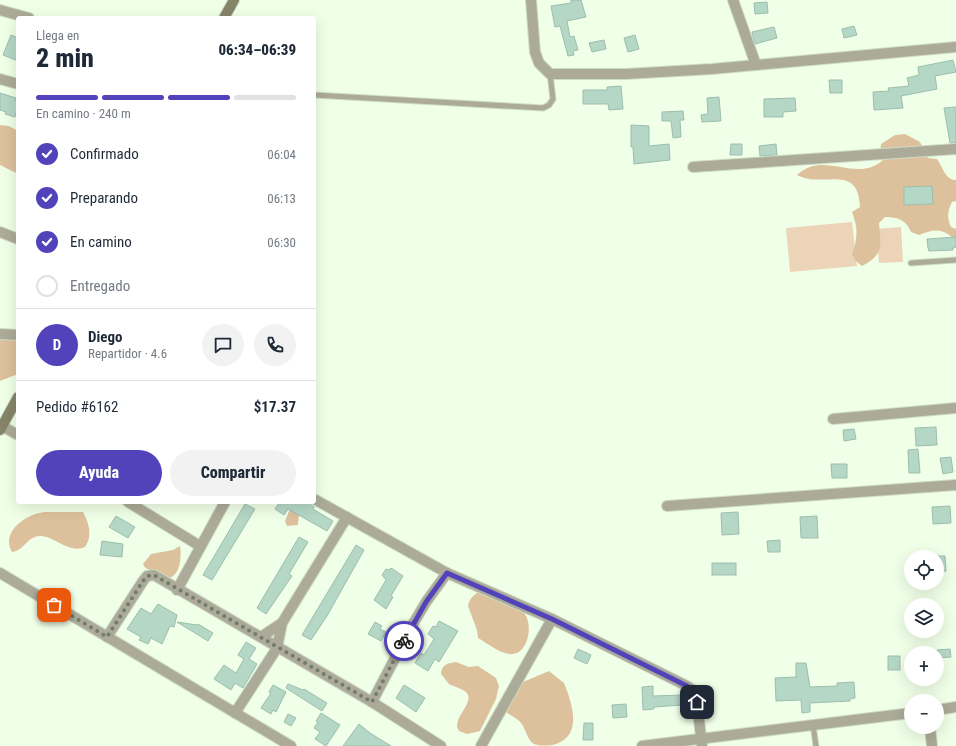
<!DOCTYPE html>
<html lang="es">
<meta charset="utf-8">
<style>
body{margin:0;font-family:"Roboto Condensed",sans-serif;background:#f2f2f3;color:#1f2937;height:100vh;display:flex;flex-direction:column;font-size:15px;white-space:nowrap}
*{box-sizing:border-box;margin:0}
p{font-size:13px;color:#747a83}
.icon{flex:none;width:22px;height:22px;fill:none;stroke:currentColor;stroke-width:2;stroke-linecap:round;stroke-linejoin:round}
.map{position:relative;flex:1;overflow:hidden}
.panel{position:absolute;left:16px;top:16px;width:300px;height:488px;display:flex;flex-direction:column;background:#fff;border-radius:4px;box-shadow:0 4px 16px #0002}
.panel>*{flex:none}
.controls{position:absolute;left:904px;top:550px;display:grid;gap:8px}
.controls a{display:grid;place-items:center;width:40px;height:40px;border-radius:50%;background:#fff;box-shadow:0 4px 16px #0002;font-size:20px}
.pin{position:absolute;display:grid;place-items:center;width:34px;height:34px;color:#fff;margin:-17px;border-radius:8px;box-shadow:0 2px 6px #0006}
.courier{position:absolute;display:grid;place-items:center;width:40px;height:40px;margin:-20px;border:3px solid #5343bb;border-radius:50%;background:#fff;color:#222;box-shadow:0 1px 5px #0007}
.headline em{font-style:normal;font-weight:800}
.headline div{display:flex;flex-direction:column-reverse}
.headline{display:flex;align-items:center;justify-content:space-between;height:68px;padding:0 20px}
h1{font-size:26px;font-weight:800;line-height:30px}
.bar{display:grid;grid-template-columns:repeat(4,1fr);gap:6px 4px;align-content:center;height:48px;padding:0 20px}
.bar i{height:5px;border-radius:3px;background:#e0e1e3}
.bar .selected{background:#5343bb}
.bar p{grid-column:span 4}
.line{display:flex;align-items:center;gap:10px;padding:0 20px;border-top:1px solid #e0e1e3}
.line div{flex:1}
.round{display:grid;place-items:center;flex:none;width:42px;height:42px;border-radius:21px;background:#f2f2f3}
ol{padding:0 20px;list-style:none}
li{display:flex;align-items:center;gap:12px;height:44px}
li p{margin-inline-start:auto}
li .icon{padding:4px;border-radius:50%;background:#5343bb;color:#fff;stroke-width:4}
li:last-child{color:#747a83}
li i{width:22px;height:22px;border:2px solid #e0e1e3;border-radius:50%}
.button{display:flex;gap:8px;margin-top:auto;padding:8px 20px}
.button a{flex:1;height:46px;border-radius:24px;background:#5343bb;color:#fff;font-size:16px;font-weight:800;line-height:46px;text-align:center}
.button a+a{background:#f2f2f3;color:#1f2937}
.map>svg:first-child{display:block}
.green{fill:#ebd4b8}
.forest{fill:#ddc19d}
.building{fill:#b5d7c6;stroke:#9dbead}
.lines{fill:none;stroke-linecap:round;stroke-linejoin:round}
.lane-casing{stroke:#cddbc5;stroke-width:7}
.street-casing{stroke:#cddbc5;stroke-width:12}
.secondary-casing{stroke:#cddbc5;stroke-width:12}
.lane{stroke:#acaa98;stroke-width:5}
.street{stroke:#acaa98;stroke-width:10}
.secondary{stroke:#868469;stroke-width:10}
.done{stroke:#727c6c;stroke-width:4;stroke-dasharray:0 7.2}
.route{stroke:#5343bb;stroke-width:5}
</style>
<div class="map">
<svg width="956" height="746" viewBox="0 0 956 746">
<rect width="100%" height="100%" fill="#f0ffe7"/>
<!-- green -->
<g class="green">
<path d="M852 222 857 266 790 272 786 228Z"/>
<path d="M901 227 903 262 879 263 876 229Z"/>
</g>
<!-- forest -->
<g class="forest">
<path d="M0 125 9 126 18 131V174L0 165Z"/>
<path d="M905 134 920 142 928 158 937 159C943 167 945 180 956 180V201L952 202C947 212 947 218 951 227L956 229V242C945 228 935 228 919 235L911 232C906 220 898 217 885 217L879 223C881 245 884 255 862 266L856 261 852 254C858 237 858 228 852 212L860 207C858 162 823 189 797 175 825 149 857 185 884 159L880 152 881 144 895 135Z"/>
<path d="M0 335 18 337V374L0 381Z"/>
<path d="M293 502H308L299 513 298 525 287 526 285 521Z"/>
<path d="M45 512H83C89 523 93 536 85 547 69 554 56 537 41 536 28 535 24 551 12 552 0 531 28 513 45 512Z"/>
<path d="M180 546C182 557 180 582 164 577 160 576 156 573 153 571 148 569 145 569 143 564L151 554 173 550Z"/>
<path d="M482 590C493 596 514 603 523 612 534 622 529 655 511 654 500 654 487 643 478 638L477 630 468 606C469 598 475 594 482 590Z"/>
<path d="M456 662 469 667 478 666 496 678 499 686 496 699 480 731 467 734 459 731 457 727C457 716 465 711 468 701 472 690 456 688 449 684 446 681 444 677 441 674 441 665 448 663 456 662Z"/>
<path d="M549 671 564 683C572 703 583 735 556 744 549 746 540 746 534 744 527 740 526 729 521 723 517 717 507 715 502 708L509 693 523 682Z"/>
</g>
<!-- building -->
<g class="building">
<path d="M571 0H581L586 17 567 21 570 37 574 36 578 50 573 51 574 55 568 56 560 26 555 27 551 6 571 3Z"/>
<path d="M767 2 768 13 755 14 754 3Z"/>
<path d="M854 26 857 35 844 38 842 29Z"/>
<path d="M774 27 777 38 755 44 752 32Z"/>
<path d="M11 35 18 38V61L3 55Z"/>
<path d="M635 35 639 49 628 52 624 38Z"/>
<path d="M604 40 606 49 592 52 589 43Z"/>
<path d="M953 60 956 72 935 76 937 89 901 96 903 108 874 110 873 92 889 91 888 88 909 86 907 78 919 75 918 67Z"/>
<path d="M829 80H842V93H830Z"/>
<path d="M621 86 623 109 609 110 608 104H583V90H607V87Z"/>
<path d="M0 93 16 98 15 101 18 102V107L15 117 5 114 6 112 0 110Z"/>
<path d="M719 97 721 121 702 122 701 115 708 114 707 98Z"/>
<path d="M795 98 796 111 783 112V117H764V99Z"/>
<path d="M956 107V143H950L944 108Z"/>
<path d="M683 111 684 120H680L681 137 673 138 671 121H662V112Z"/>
<path d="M631 125 649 126V146L669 144 670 160 634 164 633 147H631Z"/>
<path d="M731 144H742V155H730Z"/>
<path d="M776 144 777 155 760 156 759 146Z"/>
<path d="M932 186 933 204 904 205V187Z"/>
<path d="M956 237V247L953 248V250L929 251 928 248 927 239Z"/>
<path d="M936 427 937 445 916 446 915 428Z"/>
<path d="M854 429 856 439 844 441 843 430Z"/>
<path d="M918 449 920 473H909L908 450Z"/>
<path d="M951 457 953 472 943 474 940 458Z"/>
<path d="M831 464H847V478H832Z"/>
<path d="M277 502H306L314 507 313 509 333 521 327 531 288 509 284 515 275 509 279 503Z"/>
<path d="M245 504 255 509 212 580 203 575Z"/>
<path d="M950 506 951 523 933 524 932 507Z"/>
<path d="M738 512 739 534 722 535 721 513Z"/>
<path d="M116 516 135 527 128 538 109 527Z"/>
<path d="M817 516 818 538H801L800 517Z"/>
<path d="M299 537 308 542 289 574 292 576 266 614 257 608Z"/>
<path d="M780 540V552H768L767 541Z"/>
<path d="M102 541 123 544 122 557 100 555Z"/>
<path d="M356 545 364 550 327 616 311 640 302 635Z"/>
<path d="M937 556H945L946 571 937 572Z"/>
<rect x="712" y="563" width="24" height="12"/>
<path d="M391 568 403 576 391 596 393 597 386 609 374 600 386 580 382 575 386 569 389 570Z"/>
<path d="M158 604 177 615 174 627 170 626 162 644 151 638 148 644 139 640 141 637 127 629 141 608 151 614Z"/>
<path d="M439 621 458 631 439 662 435 659 428 671 415 663 421 653 424 655 434 639 428 634 433 626 436 627Z"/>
<path d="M177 622 197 625 198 624 213 633 208 641Z"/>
<path d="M375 622 382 626 380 629 386 632 381 641 368 634Z"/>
<path d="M246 642 256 648 249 659 257 664 243 688 235 683 231 690 214 679 224 665 236 673 244 659 238 655Z"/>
<path d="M578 649 591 655 587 664 574 658Z"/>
<path d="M950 649 951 657 937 658V650Z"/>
<rect x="888" y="656" width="12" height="14"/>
<path d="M796 663H806L810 687 837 686V683L854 682 855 698 850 699V701L810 703V712L802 713 801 700 776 701 775 678 796 677Z"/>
<path d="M288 684 303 690 304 689 327 703 322 711 286 688Z"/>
<path d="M273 685 286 692 276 712 273 710 271 714 261 708 271 693 269 692Z"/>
<path d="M404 685 425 698 416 712 396 698Z"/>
<path d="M653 686V696L682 695V705L654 707V709L643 710 642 687Z"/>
<path d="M626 704 627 717 613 718 612 705Z"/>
<path d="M321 713 340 725 326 746 315 739 320 732 314 728 318 722 316 721Z"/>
<path d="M288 714 296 718 291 726 284 722Z"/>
<path d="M584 723H593V740H583Z"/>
<path d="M359 724 370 733 391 746H343Z"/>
</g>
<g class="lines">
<defs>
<g id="lane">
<path d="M314 95 543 108 549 105 553 99 550 74"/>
<path d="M911 263 956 260"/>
<path d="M813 725 816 746"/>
</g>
<g id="street">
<path d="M531 0 535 52 539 63 550 74H626L712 69 956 47"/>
<path d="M733 0 756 65"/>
<path d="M0 10 29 18"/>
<path d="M0 79 18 84"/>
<path d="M693 167 956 149"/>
<path d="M0 232 18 239"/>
<path d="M0 334 18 335"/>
<path d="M833 419 956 408"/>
<path d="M2 426 18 435"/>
<path d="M314 499 447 573 552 619 687 686 694 691 697 702 702 746"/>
<path d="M128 502 200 546"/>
<path d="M667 506 956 485"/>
<path d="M0 573 291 746"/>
<path d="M177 590 225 502"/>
<path d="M107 637 143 581 147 576 154 575 372 702 441 746"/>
<path d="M261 637 282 623"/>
<path d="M372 702 413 624 426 602 447 573"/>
<path d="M937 710 956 707"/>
<path d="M235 713 277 648 282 623 347 517"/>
<path d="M930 727 932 746"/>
<path d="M481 746 552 619"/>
<path d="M642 746 911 713"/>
</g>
<g id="secondary">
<path d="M224 18 234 0"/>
<path d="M0 430 18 397"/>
</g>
</defs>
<!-- lane casing -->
<use href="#lane" class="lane-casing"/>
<!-- street casing -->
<use href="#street" class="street-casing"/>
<!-- secondary casing -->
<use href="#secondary" class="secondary-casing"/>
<!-- lane -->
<use href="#lane" class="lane"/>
<!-- street -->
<use href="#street" class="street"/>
<!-- secondary -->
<use href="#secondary" class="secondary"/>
</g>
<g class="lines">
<!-- done -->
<path class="done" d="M54 605 107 637 143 581 147 576 154 575 372 702 404 641"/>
<!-- route -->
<path class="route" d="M404 641 426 602 447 573 552 619 687 686 694 691 697 702"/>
</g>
</svg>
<div class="controls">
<a><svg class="icon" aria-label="locate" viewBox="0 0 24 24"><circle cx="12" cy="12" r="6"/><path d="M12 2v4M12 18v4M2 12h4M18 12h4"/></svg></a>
<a><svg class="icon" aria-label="layers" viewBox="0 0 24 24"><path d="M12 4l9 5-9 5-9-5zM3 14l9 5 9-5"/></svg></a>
<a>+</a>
<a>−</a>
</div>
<div class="pin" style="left:54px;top:605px;background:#ea580c"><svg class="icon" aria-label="bag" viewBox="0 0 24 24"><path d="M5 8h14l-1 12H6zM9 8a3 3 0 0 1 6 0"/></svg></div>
<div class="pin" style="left:697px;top:702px;background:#1f2937"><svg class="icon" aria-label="home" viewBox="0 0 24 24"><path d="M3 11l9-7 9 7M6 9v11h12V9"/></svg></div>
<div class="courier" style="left:404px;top:641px"><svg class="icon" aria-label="bike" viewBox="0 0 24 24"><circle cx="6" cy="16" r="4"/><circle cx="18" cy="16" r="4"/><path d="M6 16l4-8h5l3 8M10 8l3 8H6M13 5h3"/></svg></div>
<section class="panel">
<div class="headline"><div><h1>2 min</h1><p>Llega en</p></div><em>06:34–06:39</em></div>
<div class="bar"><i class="selected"></i><i class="selected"></i><i class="selected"></i><i></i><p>En camino · 240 m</p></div>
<ol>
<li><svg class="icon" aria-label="check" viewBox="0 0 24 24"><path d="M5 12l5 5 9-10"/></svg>Confirmado<p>06:04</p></li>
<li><svg class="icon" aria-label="check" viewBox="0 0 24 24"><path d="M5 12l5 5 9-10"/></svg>Preparando<p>06:13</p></li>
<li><svg class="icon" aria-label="check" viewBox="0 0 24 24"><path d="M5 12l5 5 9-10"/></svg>En camino<p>06:30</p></li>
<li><i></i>Entregado</li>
</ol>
<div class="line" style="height:72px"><b class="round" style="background:#5343bb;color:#fff">D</b><div><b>Diego</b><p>Repartidor · 4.6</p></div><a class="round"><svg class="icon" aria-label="chat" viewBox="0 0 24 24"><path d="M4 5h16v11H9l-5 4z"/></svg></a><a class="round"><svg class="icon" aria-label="phone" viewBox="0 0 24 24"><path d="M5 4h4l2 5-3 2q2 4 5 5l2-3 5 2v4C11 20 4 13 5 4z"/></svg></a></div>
<div class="line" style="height:52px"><div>Pedido #6162</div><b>$17.37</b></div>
<div class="button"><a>Ayuda</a><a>Compartir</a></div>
</section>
</div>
